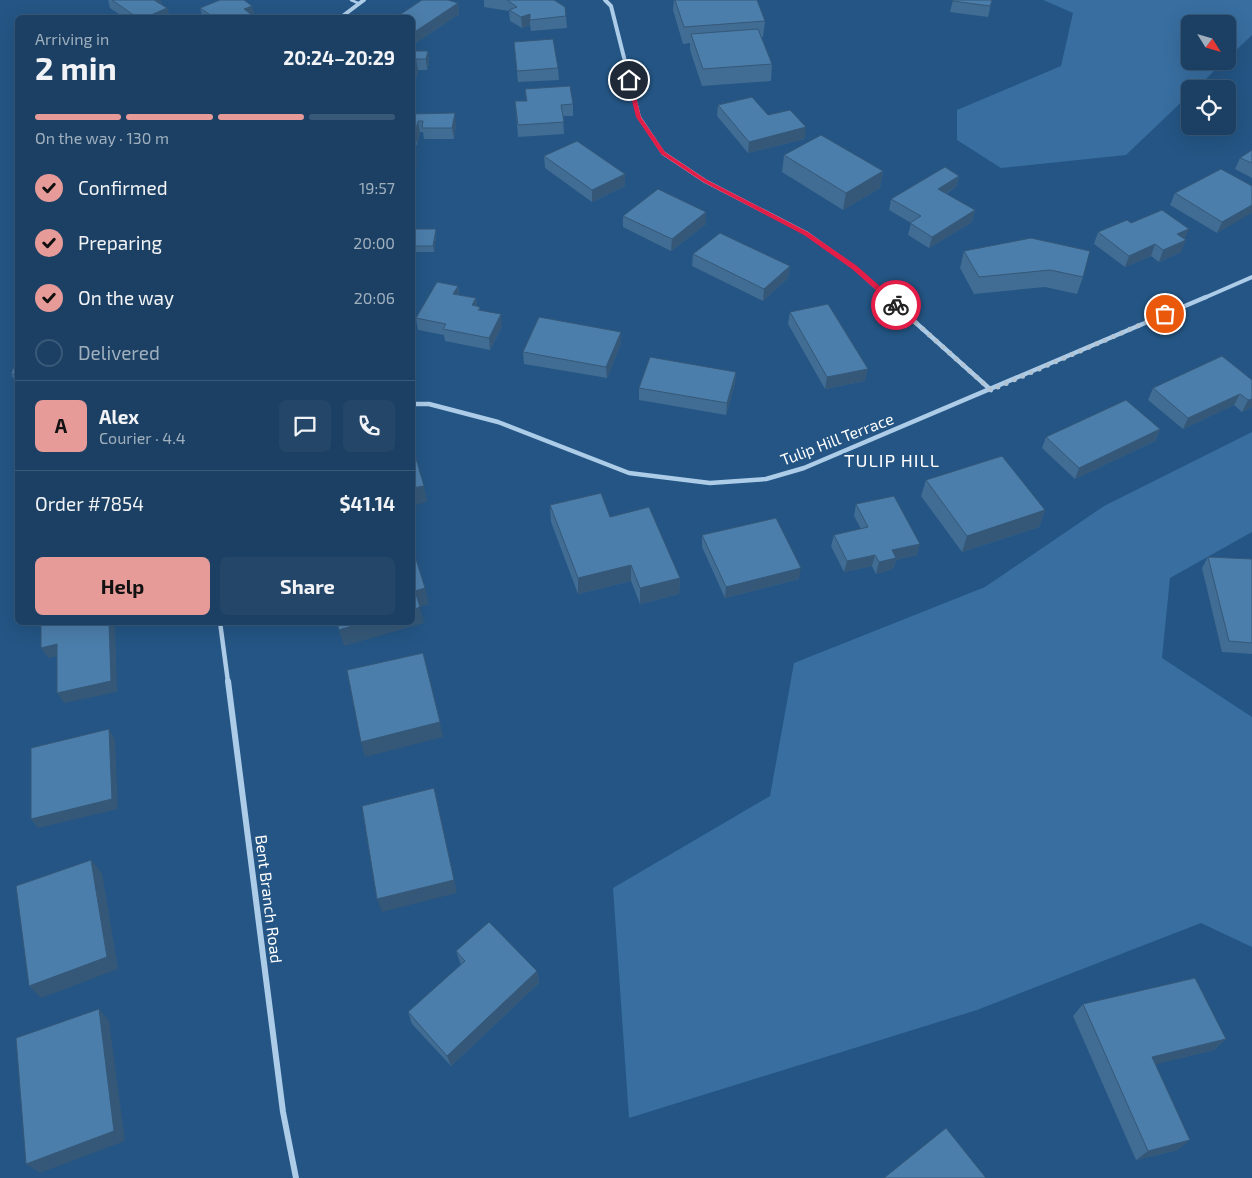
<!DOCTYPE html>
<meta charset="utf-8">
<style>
body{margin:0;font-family:"Exo 2",sans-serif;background:#244769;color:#f1f3f6;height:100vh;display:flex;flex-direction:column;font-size:19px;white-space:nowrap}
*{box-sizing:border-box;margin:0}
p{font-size:16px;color:#a0afbe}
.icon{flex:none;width:28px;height:28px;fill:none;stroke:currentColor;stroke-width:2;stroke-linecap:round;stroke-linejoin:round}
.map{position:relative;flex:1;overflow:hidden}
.panel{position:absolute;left:15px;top:15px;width:400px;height:610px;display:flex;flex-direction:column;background:#1b4063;border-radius:8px;box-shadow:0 5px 20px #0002,0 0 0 1px #395978}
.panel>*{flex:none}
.needle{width:32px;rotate:127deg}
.fabs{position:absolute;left:1181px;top:15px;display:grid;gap:10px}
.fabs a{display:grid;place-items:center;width:55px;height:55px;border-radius:8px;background:#1b4063;box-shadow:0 5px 20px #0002,0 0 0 1px #395978;font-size:25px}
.pin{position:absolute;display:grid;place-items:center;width:42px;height:42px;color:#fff;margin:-21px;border:2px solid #fff;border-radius:50%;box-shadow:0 1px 5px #0007}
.courier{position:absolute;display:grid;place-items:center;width:50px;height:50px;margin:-25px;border:4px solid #e11d48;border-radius:50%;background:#fff;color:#222;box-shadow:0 1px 6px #0007}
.summary em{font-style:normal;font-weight:700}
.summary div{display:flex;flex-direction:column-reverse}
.summary{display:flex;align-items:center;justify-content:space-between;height:85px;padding:0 20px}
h1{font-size:32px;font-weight:700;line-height:38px}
.bar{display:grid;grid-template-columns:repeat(4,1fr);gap:8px 5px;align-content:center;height:60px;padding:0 20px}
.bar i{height:6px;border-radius:4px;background:#395978}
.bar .selected{background:#e69b98}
.bar p{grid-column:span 4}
.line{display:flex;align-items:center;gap:12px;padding:0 20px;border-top:1px solid #395978}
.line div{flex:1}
.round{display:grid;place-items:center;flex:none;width:52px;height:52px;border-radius:8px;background:#244769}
ol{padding:0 20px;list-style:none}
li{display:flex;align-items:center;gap:15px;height:55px}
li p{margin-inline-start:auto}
li .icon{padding:5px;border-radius:50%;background:#e69b98;color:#111;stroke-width:4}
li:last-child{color:#a0afbe}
li i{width:28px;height:28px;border:2px solid #395978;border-radius:50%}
.button{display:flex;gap:10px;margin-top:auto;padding:10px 20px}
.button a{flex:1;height:58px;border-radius:8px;background:#e69b98;color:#111;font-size:20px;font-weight:700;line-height:58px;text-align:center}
.button a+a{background:#244769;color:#f1f3f6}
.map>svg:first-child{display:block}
.green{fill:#386ea0}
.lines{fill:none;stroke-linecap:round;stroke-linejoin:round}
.service{stroke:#adcce8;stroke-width:2.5}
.minor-far2{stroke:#adcce8;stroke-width:4}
.minor-far1{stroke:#adcce8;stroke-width:4.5}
.minor{stroke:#adcce8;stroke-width:6}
.wall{fill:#416c93}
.shaded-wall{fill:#355878}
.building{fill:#4c7eab;stroke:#355878}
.route{fill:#e11d48}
.done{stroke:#b2c4d4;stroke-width:5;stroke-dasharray:0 9}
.labels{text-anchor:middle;stroke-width:4;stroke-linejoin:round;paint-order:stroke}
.street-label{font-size:16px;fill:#fff;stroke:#245584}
.neighbourhood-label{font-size:18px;letter-spacing:1px;fill:#fff;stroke:#245584}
</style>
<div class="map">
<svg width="1252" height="1178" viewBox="0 0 1252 1178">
<rect width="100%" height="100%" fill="#245584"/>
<!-- green -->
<g class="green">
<path d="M1043 0H1252V35L1228 58V24H1190V61H1224L1196 89H1190V94L1126 155 1001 168 957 140V110L1061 66 1073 13Z"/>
<path d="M1252 432V532L1170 578 1162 658 1252 717V947L1201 923 977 1010 629 1118 613 888 770 796 794 663 985 587 1104 506Z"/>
</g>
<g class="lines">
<!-- service -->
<path class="service" d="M351 0 358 3"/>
<!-- minor-far2 -->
<g class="minor-far2">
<path d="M605 0 611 6 639 117 663 153 705 181 806 233 855 268 888 298"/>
<path d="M340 18 364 0"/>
<path d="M1204 298 1252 277"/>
</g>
<!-- minor-far1 -->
<g class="minor-far1">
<path d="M887 297 991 390"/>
<path d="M412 404H429L498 422 629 473 710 483 766 479 804 468 1206 297"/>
<path d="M220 622 228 682"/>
</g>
<!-- minor -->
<path class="minor" d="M228 681 283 1112 296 1178"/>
</g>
<!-- wall -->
<g class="wall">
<path d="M108 0H160L162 5 167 8 170 18H125L110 8Z"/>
<path d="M484 0H554L566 16 567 28 531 31 530 25 522 28 510 21 509 11 484 7Z"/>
<path d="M674 0H757L765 21 763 37H761L772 64 771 81 702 86 690 50V43L683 44 673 10Z"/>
<path d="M953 0H992L988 17 950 12Z"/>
<path d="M458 3 459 14 414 44H412V18Z"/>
<path d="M252 6 255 17 256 18H203L200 8Z"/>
<path d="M514 42 558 68 559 80 518 82Z"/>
<path d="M412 51H428L429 62 427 70H418L413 92Z"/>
<path d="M525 89 573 104V116H563L564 134 518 137 515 101H526Z"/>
<path d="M718 105 768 115 805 139 748 153 717 116Z"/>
<path d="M412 114 456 124 454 139H424L423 132H420L417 145H412Z"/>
<path d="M1252 150V178L1235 169 1240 158Z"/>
<path d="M784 155 883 171 880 188 843 210 782 172Z"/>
<path d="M544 156 625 174V186L592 202 545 168Z"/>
<path d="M959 176 956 187 946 194 975 210 972 222 929 248 908 235 911 223 889 210 891 199Z"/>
<path d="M1252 186 1217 233 1170 205 1175 193Z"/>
<path d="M623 216 706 224 671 251 623 227Z"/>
<path d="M1131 223 1185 239 1181 252 1159 262 1151 256 1125 267 1094 244 1098 232Z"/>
<path d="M412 229H436V235L434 252H412Z"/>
<path d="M964 251 1083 277 1077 294 1045 287 974 294 960 268Z"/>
<path d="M693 254 790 266 788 278 763 301 692 266Z"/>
<path d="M458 286 459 295 476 298 477 306 480 307V311L502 326 490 350 445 341 444 335 418 330 416 318Z"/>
<path d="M790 312 865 381 825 389 788 324Z"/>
<path d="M621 343 607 378 524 364 523 352Z"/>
<path d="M18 357V387L11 374Z"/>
<path d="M736 372 735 383 726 415 639 400V388Z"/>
<path d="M1252 380V407L1242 412 1234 405 1183 429 1148 400 1153 388Z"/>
<path d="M1160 429 1155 441 1075 479 1042 448 1046 437Z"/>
<path d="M926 480 1045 510 1039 527 962 552 921 496Z"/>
<path d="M856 504 917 555 896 560 893 569 876 574 872 566 844 572 831 546 834 535 861 529 854 516Z"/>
<path d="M550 505 610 517 680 578 679 594 640 604 631 581 578 594 551 522Z"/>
<path d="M702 535 799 579 725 598 702 547Z"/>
<path d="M1208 557 1252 559V654L1222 652 1202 568Z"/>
<path d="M456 951 537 971 539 983 451 1066 412 1024 408 1012 461 965Z"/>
<path d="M1083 1004 1226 1039 1214 1050 1155 1064 1178 1150 1136 1160 1073 1016Z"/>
</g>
<!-- shaded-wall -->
<g class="shaded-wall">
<path d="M151 0H160L162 5Z"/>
<path d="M458 3 459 14 414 44 413 33Z"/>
<path d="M252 6 255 17 244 9Z"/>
<path d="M167 8 170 18H144Z"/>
<path d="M530 14V25L522 28 521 17Z"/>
<path d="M428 51 429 62 427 70 426 59Z"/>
<path d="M416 59 418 70 413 92 412 75Z"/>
<path d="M455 113 456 124 454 139 452 128Z"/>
<path d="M418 121 420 132 417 145 415 133Z"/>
<path d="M806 127 805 139 748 153 749 142Z"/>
<path d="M416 151 417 163 414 178 412 165Z"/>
<path d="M883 171 880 188 843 210 846 193Z"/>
<path d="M625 174V186L592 202V190Z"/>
<path d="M959 176 956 187 935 200 938 189Z"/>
<path d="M1252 205V213L1217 233 1222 222Z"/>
<path d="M975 210 972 222 929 248 932 237Z"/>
<path d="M706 212V224L671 251 672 239Z"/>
<path d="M436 229V235L434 252 433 246Z"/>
<path d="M1189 229 1184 241 1177 234Z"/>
<path d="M1186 240 1181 252 1159 262 1163 250Z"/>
<path d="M1155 244 1151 256 1125 267 1129 256Z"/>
<path d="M790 266 788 278 763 301 764 289Z"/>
<path d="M458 286 459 297 453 294Z"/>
<path d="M476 298 477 309 472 305Z"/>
<path d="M501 314 502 326 490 350 489 338Z"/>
<path d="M621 332V343L607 378 606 367Z"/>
<path d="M868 369 865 381 825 389 827 377Z"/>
<path d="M736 372 735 383 726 415 727 403Z"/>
<path d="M1240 394 1234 405 1183 429 1188 418Z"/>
<path d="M1252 399V407L1242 412 1248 400Z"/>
<path d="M1160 429 1155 441 1075 479 1079 468Z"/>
<path d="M424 486 427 502 412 506V488Z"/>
<path d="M1045 510 1039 527 962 552 967 536Z"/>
<path d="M920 544 917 555 896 560 893 569 876 574 879 562 892 550Z"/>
<path d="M875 555 872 566 844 572 847 561Z"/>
<path d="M631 565V581L578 594V578Z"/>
<path d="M801 568 799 579 725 598 726 587Z"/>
<path d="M680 578 679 594 640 604V588Z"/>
<path d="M425 588 429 604 419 607 415 591Z"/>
<path d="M420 607 424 623 344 646 339 630 366 622H412V610Z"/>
<path d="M109 622H115L117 692 64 703 57 693Z"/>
<path d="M57 644 64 655 48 658 41 648Z"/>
<path d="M440 722 443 737 365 757 361 742Z"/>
<path d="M109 729 115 740 118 809 38 828 31 819Z"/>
<path d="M434 788 457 893 382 912 377 899Z"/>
<path d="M91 860 102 873 118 969 41 998 29 986Z"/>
<path d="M537 971 539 983 451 1066 447 1056Z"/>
<path d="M99 1009 109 1021 125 1141 40 1173 26 1164Z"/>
<path d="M1226 1039 1214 1050 1141 1068 1152 1057Z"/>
<path d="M1190 1140 1178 1150 1136 1160 1148 1151Z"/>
</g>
<!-- building -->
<g class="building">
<path d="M112 0H154L167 8 144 18H138Z"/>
<path d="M220 0H244L252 6 244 9 256 18H215L200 8Z"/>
<path d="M422 0H448L458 3 413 33 412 18H395Z"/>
<path d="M507 0H554L565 7 566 16 530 20V14L521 17 509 10 517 7Z"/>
<path d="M675 0H757L765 21 684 27Z"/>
<path d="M953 0H992L990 6 953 1Z"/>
<path d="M758 29 772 64 703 69 691 34Z"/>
<path d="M553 39 558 68 517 71 514 42Z"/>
<path d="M412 51H428L426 59H416L412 75Z"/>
<path d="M570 86 573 104 561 105 564 122 518 125 515 101H527L525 89Z"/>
<path d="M752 97 768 115 790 110 806 127 749 142 718 105Z"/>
<path d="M455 113 452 128H422L423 121H418L415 133H412V114Z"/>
<path d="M821 135 883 171 846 193 784 155Z"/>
<path d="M577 141 625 174 592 190 544 156Z"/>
<path d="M1252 150V163L1240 158Z"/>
<path d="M412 151H416L412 165Z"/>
<path d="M945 167 959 176 938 189 975 210 932 237 910 223 921 216 891 199Z"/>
<path d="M1221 169 1252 186V205L1222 222 1175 193Z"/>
<path d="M658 189 706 212 672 239 623 216Z"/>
<path d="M1162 210 1189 229 1177 234 1186 240 1163 250 1155 244 1129 256 1098 232 1127 220 1131 223Z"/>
<path d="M412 229H436L433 246H412Z"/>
<path d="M720 233 790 266 764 289 693 254Z"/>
<path d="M1031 238 1090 251 1083 277 1050 270 979 277 964 251Z"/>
<path d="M437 282 458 286 453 294 476 298 472 305 480 307 478 310 501 314 489 338 443 329 446 324 416 318Z"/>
<path d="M828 304 868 369 827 377 790 312Z"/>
<path d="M539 317 621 332 606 367 523 352Z"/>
<path d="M1222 356 1252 380V399L1248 400 1240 394 1188 418 1153 388Z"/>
<path d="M18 357V374H11Z"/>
<path d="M650 357 736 372 727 403 639 388Z"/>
<path d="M1126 400 1160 429 1079 468 1046 437Z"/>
<path d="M412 445 424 486 412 488Z"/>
<path d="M1002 456 1045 510 967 536 926 480Z"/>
<path d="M601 493 610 517 649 507 680 578 640 588 631 565 578 578 550 505Z"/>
<path d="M894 496 920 544 892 550 896 558 879 562 875 555 847 561 834 535 868 527 856 504Z"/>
<path d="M776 518 801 568 726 587 702 535Z"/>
<path d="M414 553 425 588 415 591 420 607 412 610V554Z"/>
<path d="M1208 557 1252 559V643L1229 641Z"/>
<path d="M41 622H109L111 681 57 693V644L41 648Z"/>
<path d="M337 622H366L339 630Z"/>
<path d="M423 653 440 722 361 742 347 670Z"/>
<path d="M109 729 112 799 31 819V748Z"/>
<path d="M434 788 454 880 377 899 362 806Z"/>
<path d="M91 860 107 957 29 986 16 886Z"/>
<path d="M489 922 537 971 447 1056 408 1012 465 961 456 951Z"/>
<path d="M1195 978 1226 1039 1152 1057 1190 1140 1148 1151 1083 1004Z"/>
<path d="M99 1009 114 1131 26 1164 16 1038Z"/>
<path d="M946 1128 986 1178H884Z"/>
</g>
<!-- route -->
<path class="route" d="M629 78 632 80 641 117 665 152 707 180 808 232 857 266 899 303V306H894L852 269 804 235 703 182 661 154 636 117 627 80Z"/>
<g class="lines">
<!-- done -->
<path class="done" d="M896 305 991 390 1165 314"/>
</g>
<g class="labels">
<!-- street labels -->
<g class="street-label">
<text transform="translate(837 439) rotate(-21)" y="6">Tulip Hill Terrace</text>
<text transform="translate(269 899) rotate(83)" y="6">Bent Branch Road</text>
</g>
<!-- neighbourhood labels -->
<g class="neighbourhood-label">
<text x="892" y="467">TULIP HILL</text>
</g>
</g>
</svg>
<div class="fabs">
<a><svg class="needle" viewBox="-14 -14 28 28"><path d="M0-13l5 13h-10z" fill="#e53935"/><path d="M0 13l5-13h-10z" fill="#a0afbe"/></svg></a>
<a><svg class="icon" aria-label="locate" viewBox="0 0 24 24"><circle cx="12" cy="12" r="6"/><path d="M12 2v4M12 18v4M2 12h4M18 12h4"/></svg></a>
</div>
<div class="pin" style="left:1165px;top:314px;background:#ea580c"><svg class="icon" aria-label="bag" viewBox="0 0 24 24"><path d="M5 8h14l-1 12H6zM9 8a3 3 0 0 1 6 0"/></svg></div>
<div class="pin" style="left:629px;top:80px;background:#1f2937"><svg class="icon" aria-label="home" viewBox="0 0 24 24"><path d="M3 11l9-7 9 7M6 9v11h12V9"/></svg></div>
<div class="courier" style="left:896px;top:305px"><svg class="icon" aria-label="bike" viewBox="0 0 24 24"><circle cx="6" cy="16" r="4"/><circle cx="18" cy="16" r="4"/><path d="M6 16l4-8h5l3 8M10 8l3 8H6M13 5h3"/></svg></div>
<section class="panel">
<div class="summary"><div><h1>2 min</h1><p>Arriving in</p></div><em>20:24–20:29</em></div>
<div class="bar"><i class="selected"></i><i class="selected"></i><i class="selected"></i><i></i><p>On the way · 130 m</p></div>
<ol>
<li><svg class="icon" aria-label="check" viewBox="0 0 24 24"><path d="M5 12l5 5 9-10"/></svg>Confirmed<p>19:57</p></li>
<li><svg class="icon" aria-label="check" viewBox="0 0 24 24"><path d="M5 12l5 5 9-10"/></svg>Preparing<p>20:00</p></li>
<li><svg class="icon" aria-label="check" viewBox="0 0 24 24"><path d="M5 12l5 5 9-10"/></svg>On the way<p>20:06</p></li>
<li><i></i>Delivered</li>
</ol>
<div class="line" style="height:90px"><b class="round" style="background:#e69b98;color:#111">A</b><div><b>Alex</b><p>Courier · 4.4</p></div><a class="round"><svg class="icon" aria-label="chat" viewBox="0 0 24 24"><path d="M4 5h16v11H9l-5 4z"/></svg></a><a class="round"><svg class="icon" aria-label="phone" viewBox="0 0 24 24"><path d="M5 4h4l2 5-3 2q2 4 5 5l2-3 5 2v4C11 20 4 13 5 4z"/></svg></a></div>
<div class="line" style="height:65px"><div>Order #7854</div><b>$41.14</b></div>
<div class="button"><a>Help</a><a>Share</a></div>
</section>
</div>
